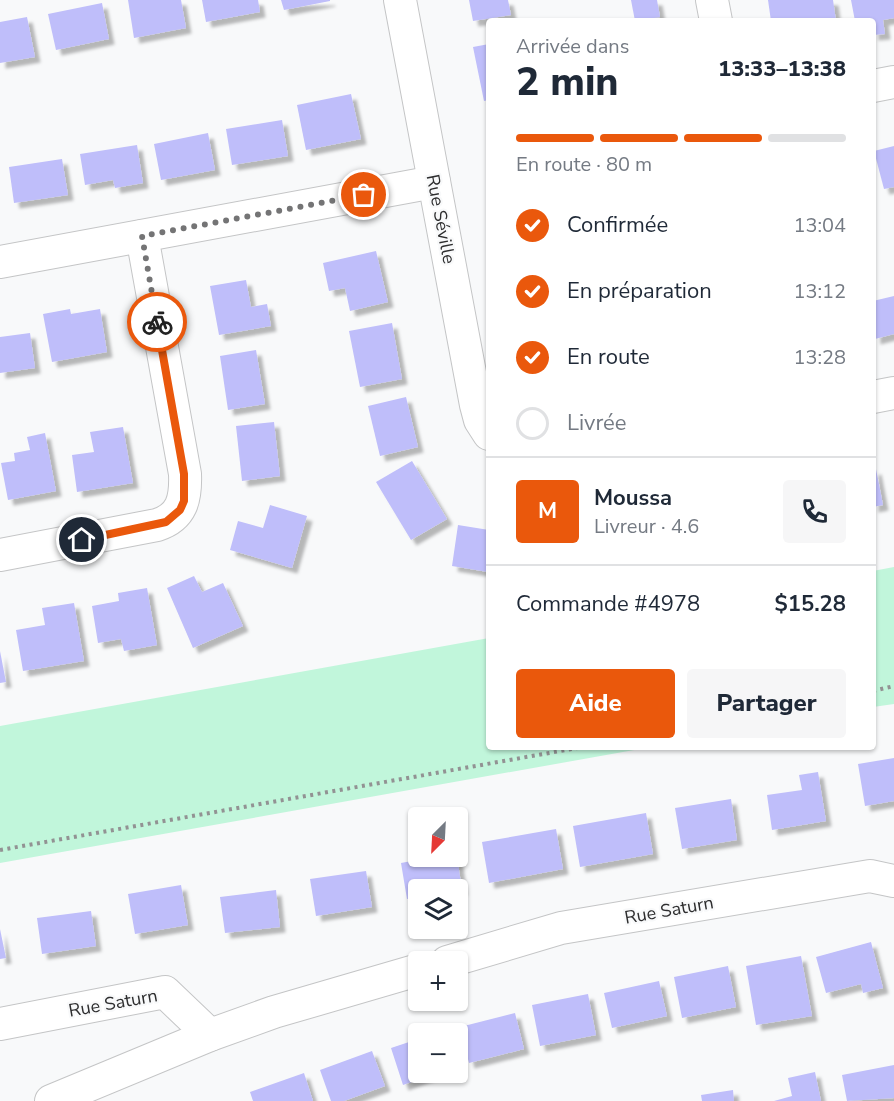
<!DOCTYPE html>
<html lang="fr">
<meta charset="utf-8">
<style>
body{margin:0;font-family:"Nunito Sans",sans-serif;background:#f6f6f7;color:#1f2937;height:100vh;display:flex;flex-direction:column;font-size:22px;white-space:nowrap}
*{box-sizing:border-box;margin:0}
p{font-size:20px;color:#747a83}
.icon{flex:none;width:33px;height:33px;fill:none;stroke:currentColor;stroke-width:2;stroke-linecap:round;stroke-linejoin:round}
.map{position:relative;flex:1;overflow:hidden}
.side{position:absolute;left:486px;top:18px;width:390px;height:732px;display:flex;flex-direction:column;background:#fff;border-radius:6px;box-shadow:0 2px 4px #0004}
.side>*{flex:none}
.needle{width:39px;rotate:204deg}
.tools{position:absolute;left:408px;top:807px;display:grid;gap:12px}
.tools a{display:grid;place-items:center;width:60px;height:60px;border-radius:6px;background:#fff;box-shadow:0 2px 4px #0004;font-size:30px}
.pin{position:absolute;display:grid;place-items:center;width:51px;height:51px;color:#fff;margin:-26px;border:3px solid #fff;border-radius:50%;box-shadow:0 2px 6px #0007}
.courier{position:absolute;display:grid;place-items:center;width:60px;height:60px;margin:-30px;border:4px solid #ea580c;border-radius:50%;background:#fff;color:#222;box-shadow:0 2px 8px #0007}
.overview em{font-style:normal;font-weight:800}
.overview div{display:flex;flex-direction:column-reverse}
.overview{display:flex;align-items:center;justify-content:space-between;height:102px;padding:0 30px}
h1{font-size:39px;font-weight:800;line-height:45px}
.bar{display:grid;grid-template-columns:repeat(4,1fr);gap:9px 6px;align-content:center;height:72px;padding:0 30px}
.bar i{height:8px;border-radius:4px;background:#e0e1e3}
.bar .selected{background:#ea580c}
.bar p{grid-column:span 4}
.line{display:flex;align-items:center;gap:15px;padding:0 30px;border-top:2px solid #e0e1e3}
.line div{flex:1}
.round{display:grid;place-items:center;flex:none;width:63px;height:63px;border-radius:6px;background:#f6f6f7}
ol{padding:0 30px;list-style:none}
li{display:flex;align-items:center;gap:18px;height:66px}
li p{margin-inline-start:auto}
li .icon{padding:6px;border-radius:50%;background:#ea580c;color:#fff;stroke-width:4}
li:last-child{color:#747a83}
li i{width:33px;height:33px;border:3px solid #e0e1e3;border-radius:50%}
.action{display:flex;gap:12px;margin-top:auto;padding:12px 30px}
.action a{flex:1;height:69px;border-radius:6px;background:#ea580c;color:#fff;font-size:24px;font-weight:800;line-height:69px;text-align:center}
.action a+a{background:#f6f6f7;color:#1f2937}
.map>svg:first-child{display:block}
.green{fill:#c1f6db}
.building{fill:#bfbefa;filter:url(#shadow)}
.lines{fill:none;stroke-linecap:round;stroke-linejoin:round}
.street-casing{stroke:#c4c5c6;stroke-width:34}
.path{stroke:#929293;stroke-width:4;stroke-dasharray:3 4.5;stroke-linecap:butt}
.street{stroke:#fff;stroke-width:32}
.done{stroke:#747475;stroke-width:6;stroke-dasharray:0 10.8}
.route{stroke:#ea580c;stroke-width:8}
.labels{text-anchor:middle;stroke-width:4.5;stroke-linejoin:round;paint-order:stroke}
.street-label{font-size:18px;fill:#2d2d2e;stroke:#f8f9fa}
</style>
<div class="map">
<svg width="894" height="1101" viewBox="0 0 894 1101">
<defs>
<filter id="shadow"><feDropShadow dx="5.5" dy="5.5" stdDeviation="1.5" flood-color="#0004"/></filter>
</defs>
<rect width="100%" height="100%" fill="#f8f9fa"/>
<!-- green -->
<g class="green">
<path d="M894 567V704L873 707V571Z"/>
<path d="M489 638V747H651L0 863V726Z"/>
</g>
<!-- building -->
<g class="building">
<path d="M128 0H181L186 28 134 38Z"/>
<path d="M202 0H258L260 12 206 22Z"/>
<path d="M281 0H330V1L284 10Z"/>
<path d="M469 0H508L511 15 473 21Z"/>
<path d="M631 0H657L660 17 635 21Z"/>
<path d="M768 0H833L836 21H771Z"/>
<path d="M851 0H894V18L883 20 885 34 873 35V21H855Z"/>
<path d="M102 3 109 39 56 50 48 14Z"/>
<path d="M27 17 35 57 0 63V22Z"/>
<path d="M489 44V100L484 101 473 47Z"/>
<path d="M351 94 361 139 306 150 297 105Z"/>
<path d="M282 120 288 156 232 165 226 129Z"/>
<path d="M208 133 215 170 161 180 154 144Z"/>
<path d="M137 145 143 183 115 188 113 180 85 185 80 154Z"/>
<path d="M894 146V187L884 189 874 151Z"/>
<path d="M62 159 68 195 14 203 9 167Z"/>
<path d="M376 251 388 302 350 311 345 288 329 291 323 263Z"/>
<path d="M246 280 251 307 267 304 271 326 219 335 210 286Z"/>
<path d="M894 296V334L875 339 873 301Z"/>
<path d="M70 309 71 314 100 309 107 352 52 362 43 314Z"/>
<path d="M392 323 402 379 360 387 349 331Z"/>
<path d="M30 333 35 368 0 373V337Z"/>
<path d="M256 350 265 404 228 410 220 356Z"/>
<path d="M406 397 418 447 380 456 368 406Z"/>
<path d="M274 422 280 476 242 481 236 426Z"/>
<path d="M123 427 133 483 77 492 72 455 94 452 90 432Z"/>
<path d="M45 433 56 491 8 500 1 463 15 461 14 453 30 450 27 437Z"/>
<path d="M412 461 447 519 411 540 376 482Z"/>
<path d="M876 469 883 505 873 507V470Z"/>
<path d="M270 505 307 516 292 568 230 550 238 521 263 528Z"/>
<path d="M458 525 489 530V584L486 583 488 572 452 566Z"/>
<path d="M194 576 202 592 223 583 243 626 193 648 167 588Z"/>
<path d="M147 588 157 645 124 651 121 639 98 643 92 606 119 601 118 593Z"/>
<path d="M74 603 84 661 23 671 16 630 45 625 42 608Z"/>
<path d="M0 651 6 682 0 683Z"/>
<path d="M894 758V801L865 806 858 764Z"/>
<path d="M818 772 826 821 772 830 767 795 802 790 799 775Z"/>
<path d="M731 799 737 840 682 849 675 808Z"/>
<path d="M646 813 653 854 580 867 573 826Z"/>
<path d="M556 829 563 869 489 883 482 842Z"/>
<path d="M438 856H457L462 890H418V897L407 899 401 863Z"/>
<path d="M366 871 372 907 316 916 310 879Z"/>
<path d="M181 885 188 925 135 934 128 894Z"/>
<path d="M276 890 280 927 225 933 220 897Z"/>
<path d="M91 911 96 946 42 954 37 918Z"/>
<path d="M0 929 6 958 0 959Z"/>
<path d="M871 942 883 988 863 993 861 984 826 993 816 957Z"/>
<path d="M801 956 812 1016 756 1025 746 966Z"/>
<path d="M728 966 736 1007 682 1018 674 977Z"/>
<path d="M659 981 667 1016 612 1028 604 993Z"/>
<path d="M588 994 596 1035 540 1046 532 1005Z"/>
<path d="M515 1013 524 1049 469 1063 460 1027Z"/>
<path d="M418 1039V1072L437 1073 403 1085 391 1048Z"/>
<path d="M372 1051 385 1086 344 1101H331L320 1070Z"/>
<path d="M894 1065V1098L847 1101 842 1075Z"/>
<path d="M815 1072 821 1101H774L792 1096 788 1078Z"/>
<path d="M304 1073 313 1101H253L250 1092Z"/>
<path d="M733 1090 734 1101H702L701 1095Z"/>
</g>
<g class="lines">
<defs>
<g id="street">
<path d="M400 0 476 405 480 420 489 434"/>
<path d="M712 0 716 21"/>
<path d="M873 86 894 82"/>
<path d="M0 262 434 182"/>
<path d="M873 397 894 393"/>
<path d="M0 555 157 525C182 517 186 499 185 474L142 236"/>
<path d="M447 962 561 928 870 876 894 881"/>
<path d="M0 1024 165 992 210 1035"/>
<path d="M51 1101 210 1035 274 1012 418 970"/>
</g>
</defs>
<!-- street casing -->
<use href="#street" class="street-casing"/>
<!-- path -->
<g class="path">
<path d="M873 691 894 686"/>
<path d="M0 850 583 747"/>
</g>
<!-- street -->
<use href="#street" class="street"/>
</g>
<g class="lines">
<!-- done -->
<path class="done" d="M157 322 142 236 364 195"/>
<!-- route -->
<path class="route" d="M82 540 166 522 180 510 184 501V474L157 322"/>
</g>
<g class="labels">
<!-- street labels -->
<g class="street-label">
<text transform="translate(441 219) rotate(79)" y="6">Rue Séville</text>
<text transform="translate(669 910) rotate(-10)" y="6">Rue Saturn</text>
<text transform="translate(113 1003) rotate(-10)" y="6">Rue Saturn</text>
</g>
</g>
</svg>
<div class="tools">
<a><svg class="needle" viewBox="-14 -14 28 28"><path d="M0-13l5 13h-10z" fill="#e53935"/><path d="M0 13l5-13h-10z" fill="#747a83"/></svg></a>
<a><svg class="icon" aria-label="layers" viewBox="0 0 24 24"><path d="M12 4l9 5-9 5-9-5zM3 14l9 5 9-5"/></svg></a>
<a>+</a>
<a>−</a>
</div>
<div class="pin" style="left:364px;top:195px;background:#ea580c"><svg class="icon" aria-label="bag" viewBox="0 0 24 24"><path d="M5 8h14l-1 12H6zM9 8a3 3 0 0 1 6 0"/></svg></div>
<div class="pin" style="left:82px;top:540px;background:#1f2937"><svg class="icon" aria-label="home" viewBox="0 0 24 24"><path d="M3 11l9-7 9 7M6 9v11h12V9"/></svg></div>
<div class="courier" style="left:157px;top:322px"><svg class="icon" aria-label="bike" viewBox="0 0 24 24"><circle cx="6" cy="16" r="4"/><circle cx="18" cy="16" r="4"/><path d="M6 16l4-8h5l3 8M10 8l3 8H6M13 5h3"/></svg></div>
<section class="side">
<div class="overview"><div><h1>2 min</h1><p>Arrivée dans</p></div><em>13:33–13:38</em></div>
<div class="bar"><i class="selected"></i><i class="selected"></i><i class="selected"></i><i></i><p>En route · 80 m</p></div>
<ol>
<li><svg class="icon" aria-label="check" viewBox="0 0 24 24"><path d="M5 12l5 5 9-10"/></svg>Confirmée<p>13:04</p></li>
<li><svg class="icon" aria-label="check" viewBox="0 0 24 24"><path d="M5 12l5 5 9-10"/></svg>En préparation<p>13:12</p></li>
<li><svg class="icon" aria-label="check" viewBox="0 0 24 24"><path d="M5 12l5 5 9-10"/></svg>En route<p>13:28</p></li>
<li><i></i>Livrée</li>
</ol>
<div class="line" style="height:108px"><b class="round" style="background:#ea580c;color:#fff">M</b><div><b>Moussa</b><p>Livreur · 4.6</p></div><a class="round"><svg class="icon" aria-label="phone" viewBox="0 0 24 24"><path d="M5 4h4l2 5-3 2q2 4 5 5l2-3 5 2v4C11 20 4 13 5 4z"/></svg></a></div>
<div class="line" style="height:78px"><div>Commande #4978</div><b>$15.28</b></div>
<div class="action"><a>Aide</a><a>Partager</a></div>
</section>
</div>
